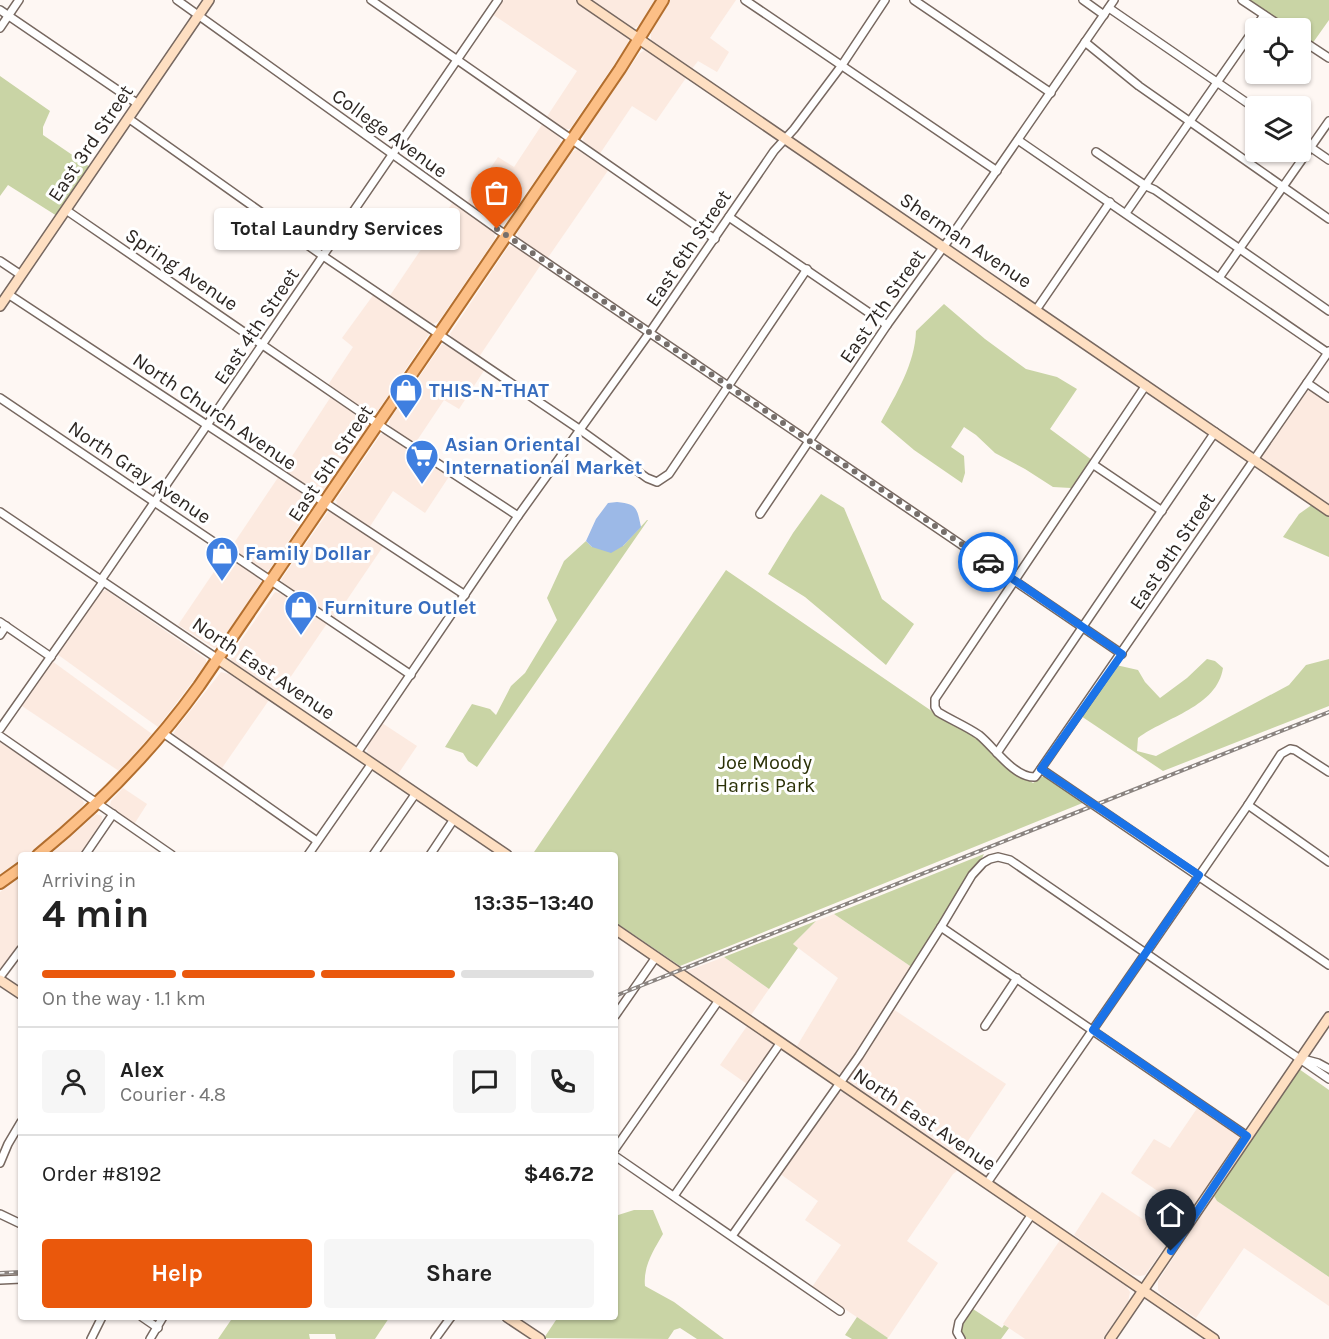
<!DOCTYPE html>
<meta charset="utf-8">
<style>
body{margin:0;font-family:Karla,sans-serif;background:#f6f6f6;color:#222;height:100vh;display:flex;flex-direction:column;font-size:22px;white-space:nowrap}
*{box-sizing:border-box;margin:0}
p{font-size:20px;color:#767676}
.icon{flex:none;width:33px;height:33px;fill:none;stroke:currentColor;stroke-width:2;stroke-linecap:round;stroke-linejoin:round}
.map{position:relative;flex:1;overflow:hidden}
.sheet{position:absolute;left:18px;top:852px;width:600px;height:468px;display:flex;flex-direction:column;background:#fff;border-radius:6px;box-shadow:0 2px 4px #0004}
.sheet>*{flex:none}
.tools{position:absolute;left:1245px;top:18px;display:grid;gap:12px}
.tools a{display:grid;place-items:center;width:66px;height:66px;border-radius:6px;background:#fff;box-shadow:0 2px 4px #0004;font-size:30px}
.pin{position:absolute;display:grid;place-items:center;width:51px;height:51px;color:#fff;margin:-62px -26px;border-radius:50% 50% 50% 0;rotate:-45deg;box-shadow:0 0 6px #0007}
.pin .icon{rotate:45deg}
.courier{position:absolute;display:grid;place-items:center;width:60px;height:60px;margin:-30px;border:4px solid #1a73e8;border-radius:50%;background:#fff;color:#222;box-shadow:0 2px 8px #0007}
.bubble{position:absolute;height:42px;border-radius:6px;background:#fff;box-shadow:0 2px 4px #0004;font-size:20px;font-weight:700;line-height:42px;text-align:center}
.summary em{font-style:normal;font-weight:700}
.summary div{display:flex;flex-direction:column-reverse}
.summary{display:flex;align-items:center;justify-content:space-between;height:102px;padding:0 24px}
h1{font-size:39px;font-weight:700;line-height:45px}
.bar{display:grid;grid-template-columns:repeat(4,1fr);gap:9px 6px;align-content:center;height:72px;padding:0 24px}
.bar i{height:8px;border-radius:4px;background:#e0e0e0}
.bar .selected{background:#ea580c}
.bar p{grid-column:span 4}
.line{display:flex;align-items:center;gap:15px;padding:0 24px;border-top:2px solid #e0e0e0}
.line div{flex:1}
.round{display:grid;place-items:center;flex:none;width:63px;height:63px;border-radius:6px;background:#f6f6f6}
.cta{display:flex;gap:12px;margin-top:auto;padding:12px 24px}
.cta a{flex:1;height:69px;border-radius:6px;background:#ea580c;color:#fff;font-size:24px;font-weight:700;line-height:69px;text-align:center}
.cta a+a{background:#f6f6f6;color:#222}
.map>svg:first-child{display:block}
.commercial{fill:#fceae0}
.green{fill:#c9d4a5}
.water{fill:#9cb9e7}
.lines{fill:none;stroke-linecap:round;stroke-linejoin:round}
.street-casing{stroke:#776860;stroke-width:10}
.secondary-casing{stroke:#776860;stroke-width:12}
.primary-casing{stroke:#b26e2e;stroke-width:14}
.street{stroke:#fff;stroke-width:7}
.secondary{stroke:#fedfc2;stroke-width:9}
.primary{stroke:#fcbf86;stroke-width:10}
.rail-casing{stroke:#8b8480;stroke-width:4}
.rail{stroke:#fff;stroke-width:1.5;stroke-dasharray:4.5;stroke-linecap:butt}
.done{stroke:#766f6b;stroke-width:6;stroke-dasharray:0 10.8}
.route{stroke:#1a73e8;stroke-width:8}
.labels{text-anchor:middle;stroke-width:6;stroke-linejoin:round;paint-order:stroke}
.street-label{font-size:20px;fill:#2c2622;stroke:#fff}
.shop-label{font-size:20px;font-weight:bold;fill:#366cbe;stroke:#fff;text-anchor:start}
.park-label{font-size:20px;fill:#2b3107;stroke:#fff}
</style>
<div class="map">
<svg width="1329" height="1339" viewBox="0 0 1329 1339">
<rect width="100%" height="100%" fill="#fef7f3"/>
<!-- commercial -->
<g class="commercial">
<path d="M502 0H575L629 38 628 44 570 129H562L546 118 577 71 492 14Z"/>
<path d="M588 0H656L640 25 634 28 629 27Z"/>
<path d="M670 0H736L710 38 729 52 717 72 698 61 691 70 651 41V33Z"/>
<path d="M646 49 688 75 656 121 632 106 599 155 586 145 583 140 584 134 639 54Z"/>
<path d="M543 123 559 135 561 143 505 224 501 226 494 223 466 204 498 157 514 167Z"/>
<path d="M578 149 609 169 547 259 519 239 517 233 572 152Z"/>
<path d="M453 202 487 226 494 233 495 239 439 321 433 324 426 322 389 297Z"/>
<path d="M511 246 525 251 542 263 479 357 454 341 450 334 508 247Z"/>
<path d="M374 294 426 329 429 334 378 411 374 413 365 412 328 385 353 347 342 338Z"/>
<path d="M442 344 452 347 485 369 459 409 444 400 414 445 391 427 389 424 390 419Z"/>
<path d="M1310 390 1329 402V505L1262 460 1261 457 1304 393Z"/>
<path d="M332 395 364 417 368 426 324 490 317 492 283 470Z"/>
<path d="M381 434H385L450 475 425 513 393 491 369 528 338 507 336 500Z"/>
<path d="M279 476 314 503 270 569 266 571 230 549Z"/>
<path d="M328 512 336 513 384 545 334 619 284 585 281 580Z"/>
<path d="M226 554 256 574 261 582 218 647 214 648 178 625Z"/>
<path d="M106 590 206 659V664L158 727 57 654 100 592Z"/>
<path d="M275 592 287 595 328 622 279 694 231 661 230 656Z"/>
<path d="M52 661 152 734 119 771 22 706Z"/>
<path d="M221 672 229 674 269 700 220 771 172 737 176 729Z"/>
<path d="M382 723 417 746 398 774 367 753 368 744Z"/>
<path d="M0 742 79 795 84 803 82 807 55 832 26 855H21V859L0 874Z"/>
<path d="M123 788 147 804 133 826 118 815 110 805 111 801Z"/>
<path d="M96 814 102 816 101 824 80 855H50Z"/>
<path d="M21 877V943L0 972V892Z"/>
<path d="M834 914 913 968 844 1073 841 1074 837 1073 797 1046 838 978 793 944 816 921Z"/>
<path d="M724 957 769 989 751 1015 687 971Z"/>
<path d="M893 1009 1006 1084 957 1157 849 1082V1076Z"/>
<path d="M747 1026 774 1045 747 1084 720 1065Z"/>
<path d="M843 1092 849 1094 958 1170 953 1174 907 1241 938 1263 888 1338 812 1287 841 1245 805 1220 818 1201 779 1173 836 1093Z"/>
<path d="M1198 1107 1238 1134 1240 1139 1189 1212 1131 1173 1154 1139 1170 1148Z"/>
<path d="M1102 1192 1168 1236 1174 1234 1145 1275 1140 1276 1133 1275 1074 1235Z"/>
<path d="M1214 1196 1217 1201 1329 1277V1306L1244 1248 1196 1318 1162 1295 1158 1290V1281Z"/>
<path d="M1060 1240 1126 1286 1130 1292 1128 1302 1103 1339H1025L1003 1324Z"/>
</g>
<!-- green -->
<g class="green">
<path d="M1246 0H1329V20L1312 44 1301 37 1300 28H1288Z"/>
<path d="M0 76 50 111 43 127V135L90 167 57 216 8 185 0 196Z"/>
<path d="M944 304 985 339 1026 369 1057 377 1077 389 1050 429 1092 460 1071 488 1053 487 1025 469 995 453 976 435 964 427 951 447 964 456 965 473 962 483 914 450 881 422C896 394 915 364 916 331Z"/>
<path d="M821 494 844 508 882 599 914 624 886 665 805 597 768 574 793 533Z"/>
<path d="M1313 504 1329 515V557L1283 537 1299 514Z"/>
<path d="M647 520H648L477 767 468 761 463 753 445 747 472 704 490 709 496 715 511 686 525 673 557 620 547 598 564 561 586 541 592 547 623 546Z"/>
<path d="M726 570 936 714 977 738 1000 761 1033 783 1041 777H1047L1085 802 680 966 615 922V855H532Z"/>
<path d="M1207 659 1215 661 1223 668C1217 707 1166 717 1138 738L1137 751 1156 756 1289 685 1306 665 1329 659V706L1163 771 1081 716 1116 665 1138 670 1145 682 1160 698 1187 678Z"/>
<path d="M984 854 981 860 969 873 913 968 834 914Z"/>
<path d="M816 921 793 944 798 948 769 989 724 957Z"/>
<path d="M1299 1069 1329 1090V1277L1217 1201 1214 1196Z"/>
<path d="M634 1210H653L663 1234C653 1251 643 1267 645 1286L674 1302 724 1339H697L680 1328 674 1330 668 1339 544 1338 558 1317H615V1216Z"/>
<path d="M973 1309 1002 1328 1004 1325 1009 1328 1001 1339H964C958 1326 965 1319 973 1309Z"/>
<path d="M230 1317H387L389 1318 375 1339H336L335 1334H309L310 1339H218L231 1320Z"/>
<path d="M857 1317 888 1338 887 1339H852L845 1335Z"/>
</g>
<!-- water -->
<path class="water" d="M617 502C637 504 637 508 641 527L623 546 611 553 592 547 586 541 596 519 608 503Z"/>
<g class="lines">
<defs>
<g id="street">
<path d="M177 0 497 229 1122 654"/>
<path d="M371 0 715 239"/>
<path d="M745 0 997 171"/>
<path d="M914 0 1051 93"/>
<path d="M1083 0 1104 15"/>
<path d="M1242 0 1284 28"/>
<path d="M1109 8 1256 109"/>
<path d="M0 10 138 104"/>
<path d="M0 28 19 0"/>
<path d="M1300 39 1329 58"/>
<path d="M1085 42 1139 86 1329 219"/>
<path d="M128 118 323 256 579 429 647 478 657 482 669 474 807 269"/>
<path d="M1018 140 1328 353"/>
<path d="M1300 140 1329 160"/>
<path d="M1096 152 1146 186 1155 190 1329 311"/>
<path d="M66 210 385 429 518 516"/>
<path d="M1126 213 1264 15"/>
<path d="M729 217 887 325"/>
<path d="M0 261 21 275"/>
<path d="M1219 278 1329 121"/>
<path d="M8 294 465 595"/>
<path d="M1036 310 1110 202"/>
<path d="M1307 383 1329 398"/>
<path d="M1146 385 935 699V707L938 712C951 720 966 726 979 735 994 747 1014 778 1035 777L1038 773 1329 351"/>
<path d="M0 398 411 675"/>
<path d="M1094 465 1162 511"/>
<path d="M0 512 218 659"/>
<path d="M760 514 887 325 950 238 1114 0"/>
<path d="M101 580 498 0"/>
<path d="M0 622 51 657"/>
<path d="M0 635 6 626"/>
<path d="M0 729 103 582"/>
<path d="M163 733 317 841"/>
<path d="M0 736 172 855"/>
<path d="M357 753 518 516 650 332 774 151 794 129 842 65 885 0"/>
<path d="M997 753 1215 432"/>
<path d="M1041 769 1329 965"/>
<path d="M1248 805 1329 862"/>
<path d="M85 855 113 814"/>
<path d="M308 855 372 763"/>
<path d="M373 855 416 793"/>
<path d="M430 855 454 819"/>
<path d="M941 927 1247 1136"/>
<path d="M0 977 21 949"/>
<path d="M615 1016 656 957"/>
<path d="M985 1026 1017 978"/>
<path d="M1303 1059 1318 1063 1329 1069"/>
<path d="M615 1149 719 1000"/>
<path d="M615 1156 840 1311"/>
<path d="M0 1163 8 1144 21 1122"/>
<path d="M987 1183 1248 805 1281 754 1290 749 1295 750 1329 772"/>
<path d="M674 1196 781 1042"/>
<path d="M0 1214 21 1224"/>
<path d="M732 1236 859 1056 941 927 972 875 983 863 990 859 998 857 1010 860 1329 1079"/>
<path d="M0 1280 21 1279"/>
<path d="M142 1317 158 1328"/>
<path d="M91 1339 102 1317"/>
<path d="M150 1339 163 1317"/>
<path d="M435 1339 451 1317"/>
<path d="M961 1339 957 1332 959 1322 1032 1214"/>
</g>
<g id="secondary">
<path d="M582 0 1329 511"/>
<path d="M0 306 209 0"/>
<path d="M218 659 507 855"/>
<path d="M615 929 1214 1339"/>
<path d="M0 980 21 994"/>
<path d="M507 1317 540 1339"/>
<path d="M1110 1339 1329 1017"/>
</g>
<g id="primary">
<path d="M38 855C99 805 153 750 199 686L620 69 663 0"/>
<path d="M0 883 21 868"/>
</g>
</defs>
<!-- street casing -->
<use href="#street" class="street-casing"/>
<!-- secondary casing -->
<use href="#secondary" class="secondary-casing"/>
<!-- primary casing -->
<use href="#primary" class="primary-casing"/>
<!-- street -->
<use href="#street" class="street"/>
<!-- secondary -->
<use href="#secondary" class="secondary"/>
<!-- primary -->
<use href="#primary" class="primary"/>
<defs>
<g id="rail">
<path d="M615 996 1329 712"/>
<path d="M0 1273 21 1272"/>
</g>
</defs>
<!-- rail casing -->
<use href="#rail" class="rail-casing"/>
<!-- rail -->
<use href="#rail" class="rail"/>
</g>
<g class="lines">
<!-- done -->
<path class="done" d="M497 229 988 562"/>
<!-- route -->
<path class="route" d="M988 562 1122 654 1041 769 1199 875 1093 1030 1247 1136 1171 1251"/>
</g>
<!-- icons -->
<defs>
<symbol id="shop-pin" viewBox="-11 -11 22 30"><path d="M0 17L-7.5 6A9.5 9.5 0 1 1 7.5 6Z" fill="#3f7fe0" stroke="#fff"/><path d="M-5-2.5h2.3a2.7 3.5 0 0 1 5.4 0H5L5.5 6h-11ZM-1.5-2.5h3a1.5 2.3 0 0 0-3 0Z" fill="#fff"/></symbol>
<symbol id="supermarket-pin" viewBox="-11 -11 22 30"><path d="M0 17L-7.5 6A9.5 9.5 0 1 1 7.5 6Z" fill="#3f7fe0" stroke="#fff"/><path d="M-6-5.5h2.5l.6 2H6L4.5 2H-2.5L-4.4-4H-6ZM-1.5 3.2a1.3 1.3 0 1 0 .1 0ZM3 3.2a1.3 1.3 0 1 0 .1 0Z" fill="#fff"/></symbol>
</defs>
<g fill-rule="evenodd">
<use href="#shop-pin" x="387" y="371" width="38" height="52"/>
<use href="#supermarket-pin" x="403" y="437" width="38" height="52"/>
<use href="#shop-pin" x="203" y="534" width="38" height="52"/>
<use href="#shop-pin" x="282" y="588" width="38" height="52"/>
</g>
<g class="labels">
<!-- street labels -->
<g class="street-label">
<text transform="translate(390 133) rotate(36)" y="7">College Avenue</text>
<text transform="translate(90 143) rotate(-56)" y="7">East 3rd Street</text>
<text transform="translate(966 240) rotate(34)" y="7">Sherman Avenue</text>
<text transform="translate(688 248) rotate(-56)" y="7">East 6th Street</text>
<text transform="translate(182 269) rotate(34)" y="7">Spring Avenue</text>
<text transform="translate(882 306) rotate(-55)" y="7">East 7th Street</text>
<text transform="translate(256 326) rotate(-56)" y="7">East 4th Street</text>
<text transform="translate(215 411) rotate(34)" y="7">North Church Avenue</text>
<text transform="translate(330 463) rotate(-56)" y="7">East 5th Street</text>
<text transform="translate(140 472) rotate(34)" y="7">North Gray Avenue</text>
<text transform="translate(1172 551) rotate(-56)" y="7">East 9th Street</text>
<text transform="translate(264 668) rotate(34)" y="7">North East Avenue</text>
<text transform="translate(925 1119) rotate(34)" y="7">North East Avenue</text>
</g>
<!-- shop labels -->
<g class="shop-label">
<text x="429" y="397">THIS-N-THAT</text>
<text x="445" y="451">Asian Oriental<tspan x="445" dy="23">International Market</tspan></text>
<text x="245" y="560">Family Dollar</text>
<text x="324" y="614">Furniture Outlet</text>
</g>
<!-- park labels -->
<g class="park-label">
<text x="765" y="769">Joe Moody<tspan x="765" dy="23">Harris Park</tspan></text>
</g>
</g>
</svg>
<div class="tools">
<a><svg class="icon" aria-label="locate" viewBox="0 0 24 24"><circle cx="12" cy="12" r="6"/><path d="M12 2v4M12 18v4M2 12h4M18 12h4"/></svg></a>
<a><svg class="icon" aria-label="layers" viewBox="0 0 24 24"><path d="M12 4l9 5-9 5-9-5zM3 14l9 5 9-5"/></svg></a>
</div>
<div class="pin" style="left:497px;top:229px;background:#ea580c"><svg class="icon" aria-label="bag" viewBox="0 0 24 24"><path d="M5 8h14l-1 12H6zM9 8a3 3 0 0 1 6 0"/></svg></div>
<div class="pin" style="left:1171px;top:1251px;background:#1f2937"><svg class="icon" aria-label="home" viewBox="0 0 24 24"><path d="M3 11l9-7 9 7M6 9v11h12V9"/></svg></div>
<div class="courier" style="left:988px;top:562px"><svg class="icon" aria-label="car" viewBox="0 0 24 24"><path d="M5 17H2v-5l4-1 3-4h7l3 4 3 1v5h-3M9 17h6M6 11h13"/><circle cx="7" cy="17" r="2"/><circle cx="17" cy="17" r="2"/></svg></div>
<div class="bubble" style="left:214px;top:208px;width:246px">Total Laundry Services</div>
<section class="sheet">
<div class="summary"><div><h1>4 min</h1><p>Arriving in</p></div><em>13:35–13:40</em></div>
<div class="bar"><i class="selected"></i><i class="selected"></i><i class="selected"></i><i></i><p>On the way · 1.1 km</p></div>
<div class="line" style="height:108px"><a class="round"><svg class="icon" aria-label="person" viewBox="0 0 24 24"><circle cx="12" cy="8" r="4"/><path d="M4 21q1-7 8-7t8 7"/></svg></a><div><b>Alex</b><p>Courier · 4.8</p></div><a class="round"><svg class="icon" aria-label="chat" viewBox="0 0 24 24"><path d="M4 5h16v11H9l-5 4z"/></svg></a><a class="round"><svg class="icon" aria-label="phone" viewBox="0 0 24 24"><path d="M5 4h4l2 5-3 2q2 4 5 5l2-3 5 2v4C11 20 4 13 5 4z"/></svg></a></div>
<div class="line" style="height:78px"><div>Order #8192</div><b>$46.72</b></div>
<div class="cta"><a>Help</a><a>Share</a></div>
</section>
</div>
